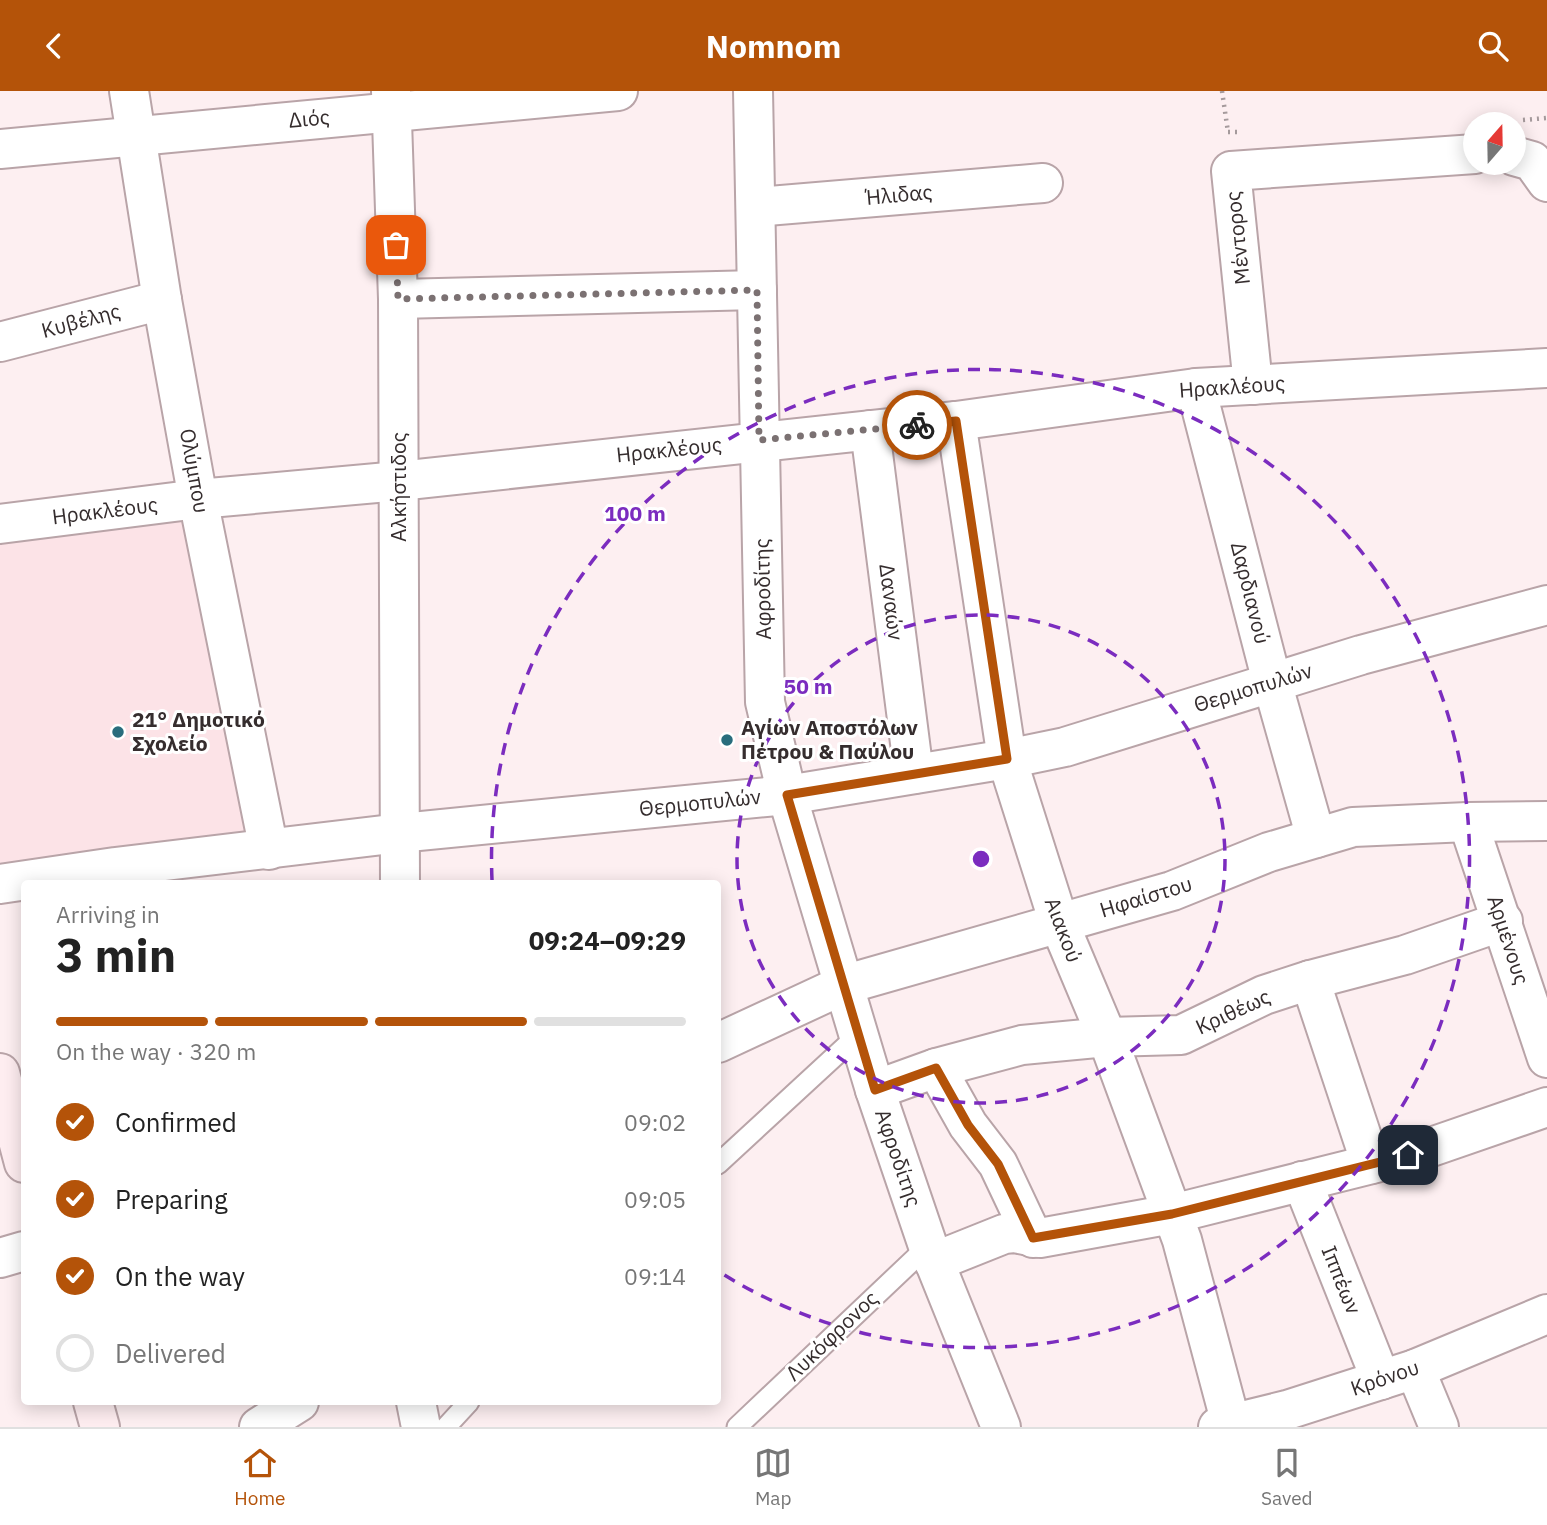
<!DOCTYPE html>
<meta charset="utf-8">
<style>
body{margin:0;font-family:"IBM Plex Sans",sans-serif;background:#f6f6f6;color:#222;height:100vh;display:flex;flex-direction:column;font-size:26px;white-space:nowrap}
*{box-sizing:border-box;margin:0}
p{font-size:23px;color:#767676}
.icon{flex:none;width:38px;height:38px;fill:none;stroke:currentColor;stroke-width:2;stroke-linecap:round;stroke-linejoin:round}
.map{position:relative;flex:1;overflow:hidden}
.sheet{position:absolute;left:21px;top:789px;width:700px;height:525px;display:flex;flex-direction:column;background:#fff;border-radius:7px;box-shadow:0 4px 18px #0003}
.sheet>*{flex:none}
.needle{width:46px;rotate:20deg}
.fabs{position:absolute;left:1463px;top:21px;display:grid;gap:14px}
.fabs a{display:grid;place-items:center;width:63px;height:63px;border-radius:50%;background:#fff;box-shadow:0 4px 18px #0003;font-size:35px}
.pin{position:absolute;display:grid;place-items:center;width:60px;height:60px;color:#fff;margin:-30px;border-radius:14px;box-shadow:0 4px 10px #0006}
.courier{position:absolute;display:grid;place-items:center;width:70px;height:70px;margin:-35px;border:5px solid #b45309;border-radius:50%;background:#fff;color:#222;box-shadow:0 2px 9px #0007}
.head em{font-style:normal;font-weight:700}
.head div{display:flex;flex-direction:column-reverse}
.head{display:flex;align-items:center;justify-content:space-between;height:119px;padding:0 35px}
h1{font-size:46px;font-weight:700;line-height:52px}
.bar{display:grid;grid-template-columns:repeat(4,1fr);gap:10px 7px;align-content:center;height:84px;padding:0 35px}
.bar i{height:9px;border-radius:5px;background:#e0e0e0}
.bar .active{background:#b45309}
.bar p{grid-column:span 4}
ol{padding:0 35px;list-style:none}
li{display:flex;align-items:center;gap:21px;height:77px}
li p{margin-inline-start:auto}
li .icon{padding:7px;border-radius:50%;background:#b45309;color:#fff;stroke-width:4}
li:last-child{color:#767676}
li i{width:38px;height:38px;border:4px solid #e0e0e0;border-radius:50%}
header{display:flex;justify-content:space-between;align-items:center;height:91px;padding:0 35px;background:#b45309;color:#fff;font-size:32px;font-weight:700}
.dock{display:flex;justify-content:space-around;align-items:center;height:98px;border-top:2px solid #e0e0e0;background:#fff;font-size:19px;color:#767676}
.dock a{display:grid;justify-items:center;gap:4px}
.dock .active{color:#b45309}
.map>svg:first-child{display:block}
.built{fill:#fce3e7}
.lines{fill:none;stroke-linecap:round;stroke-linejoin:round}
.lane-casing{stroke:#b9a4a8;stroke-width:23}
.street-casing{stroke:#b9a4a8;stroke-width:42}
.secondary-casing{stroke:#b9a4a8;stroke-width:42}
.path{stroke:#a59a9c;stroke-width:4.5;stroke-dasharray:2 5;stroke-linecap:butt}
.lane{stroke:#fff;stroke-width:19}
.street{stroke:#fff;stroke-width:38}
.secondary{stroke:#feedf0;stroke-width:38}
.done{stroke:#7b7172;stroke-width:7;stroke-dasharray:0 12.6}
.route{stroke:#b45309;stroke-width:9}
.ring{fill:none;stroke:#7b2cbf;stroke-width:3.5;stroke-dasharray:12 9}
.poi-dot{fill:#296d7d;stroke:#fff;stroke-width:2.5}
.labels{text-anchor:middle;stroke-width:6;stroke-linejoin:round;paint-order:stroke}
.street-label{font-size:21px;fill:#352d2e;stroke:#fff}
.poi-label{font-size:21px;font-weight:bold;fill:#352d2e;stroke:#fff;text-anchor:start}
.centre{fill:#7b2cbf;stroke:#fff;stroke-width:3.5}
.ring-label{font-size:21px;text-anchor:middle;font-weight:bold;fill:#7b2cbf;stroke:#fff;stroke-width:6;stroke-linejoin:round;paint-order:stroke}
</style>
<header><svg class="icon" aria-label="back" viewBox="0 0 24 24"><path d="M15 5l-7 7 7 7"/></svg>Nomnom<svg class="icon" aria-label="search" viewBox="0 0 24 24"><circle cx="10" cy="10" r="6"/><path d="M15 15l6 6"/></svg></header>
<div class="map">
<svg width="1547" height="1336" viewBox="0 0 1547 1336">
<rect width="100%" height="100%" fill="#fdeff1"/>
<!-- built -->
<path class="built" d="M191 426 258 744 0 775V448Z"/>
<g class="lines">
<defs>
<g id="lane">
<path d="M718 1073 859 943"/>
<path d="M446 1336 469 1311"/>
<path d="M737 1336 928 1155"/>
</g>
<g id="street">
<path d="M129 0 162 209 198 408 269 759"/>
<path d="M391 0 398 208 400 793"/>
<path d="M753 0 765 611 787 704 875 999 928 1155 1001 1336"/>
<path d="M0 58 618 0"/>
<path d="M1514 65 1532 70 1547 91"/>
<path d="M756 116 1043 92"/>
<path d="M398 208 757 199"/>
<path d="M0 251 162 209"/>
<path d="M1253 294 1231 80 1475 63"/>
<path d="M1196 297 1272 591 1316 747"/>
<path d="M956 330 1007 668 1059 832 1107 946 1182 1149 1231 1333"/>
<path d="M870 339 914 683"/>
<path d="M0 433 198 408 399 390 956 330 1196 297 1547 277"/>
<path d="M1468 731 1547 967"/>
<path d="M0 793 115 776 400 742 787 704 1007 668 1065 656 1361 564 1547 514"/>
<path d="M1310 889 1371 1073"/>
<path d="M718 952 843 894 1172 800 1269 761 1353 736 1468 731 1547 730"/>
<path d="M936 977 968 1034 998 1073 1033 1147"/>
<path d="M875 999 936 977 1022 954 1107 946 1181 944 1264 904 1310 889 1405 864 1503 830"/>
<path d="M1302 1090 1381 1289"/>
<path d="M0 1167 24 1160"/>
<path d="M934 1171 1004 1143 1014 1142 1040 1147 1172 1123 1408 1064 1547 1016"/>
<path d="M1415 1278 1439 1336"/>
<path d="M416 1311 421 1336"/>
<path d="M259 1336 299 1311"/>
<path d="M1218 1336 1287 1319 1415 1278 1547 1223"/>
</g>
<g id="secondary">
<path d="M0 982 24 1072"/>
<path d="M93 1311 100 1336"/>
</g>
</defs>
<!-- lane casing -->
<use href="#lane" class="lane-casing"/>
<!-- street casing -->
<use href="#street" class="street-casing"/>
<!-- secondary casing -->
<use href="#secondary" class="secondary-casing"/>
<!-- path -->
<g class="path">
<path d="M1222 0 1228 41"/>
<path d="M1523 29 1547 27"/>
<path d="M1228 41H1241"/>
</g>
<!-- lane -->
<use href="#lane" class="lane"/>
<!-- street -->
<use href="#street" class="street"/>
<!-- secondary -->
<use href="#secondary" class="secondary"/>
</g>
<g class="lines">
<!-- done -->
<path class="done" d="M396 154 398 208 757 199 759 349 917 334"/>
<!-- route -->
<path class="route" d="M917 334 956 330 1007 668 787 704 875 999 936 977 968 1034 998 1073 1033 1147 1172 1123 1408 1064"/>
</g>
<!-- distance rings -->
<g class="ring">
<circle cx="981" cy="768" r="244"/>
<path d="M492 789A489 489 0 1 1 718 1180"/>
</g>
<!-- markers -->
<g class="poi-dot">
<circle cx="118" cy="641" r="7"/>
<circle cx="727" cy="649" r="7"/>
</g>
<g class="labels">
<!-- street labels -->
<g class="street-label">
<text transform="translate(309 28) rotate(-5)" y="7">Διός</text>
<text transform="translate(899 104) rotate(-5)" y="7">Ήλιδας</text>
<text transform="translate(1238 147) rotate(-96)" y="7">Μέντορος</text>
<text transform="translate(81 230) rotate(-15)" y="7">Κυβέλης</text>
<text transform="translate(1232 296) rotate(-4)" y="7">Ηρακλέους</text>
<text transform="translate(669 359) rotate(-6)" y="7">Ηρακλέους</text>
<text transform="translate(194 380) rotate(80)" y="7">Ολύμπου</text>
<text transform="translate(399 396) rotate(-90)" y="7">Αλκήστιδος</text>
<text transform="translate(105 420) rotate(-7)" y="7">Ηρακλέους</text>
<text transform="translate(763 498) rotate(-91)" y="7">Αφροδίτης</text>
<text transform="translate(1250 502) rotate(76)" y="7">Δαρδιανού</text>
<text transform="translate(891 511) rotate(83)" y="7">Δαναών</text>
<text transform="translate(1253 597) rotate(-17)" y="7">Θερμοπυλών</text>
<text transform="translate(700 712) rotate(-6)" y="7">Θερμοπυλών</text>
<text transform="translate(1146 806) rotate(-17)" y="7">Ηφαίστου</text>
<text transform="translate(1063 839) rotate(69)" y="7">Αιακού</text>
<text transform="translate(1508 849) rotate(72)" y="7">Αρμένους</text>
<text transform="translate(1233 921) rotate(-25)" y="7">Κριθέως</text>
<text transform="translate(898 1067) rotate(71)" y="7">Αφροδίτης</text>
<text transform="translate(1341 1189) rotate(68)" y="7">Ιππέων</text>
<text transform="translate(832 1245) rotate(-44)" y="7">Λυκόφρoνος</text>
<text transform="translate(1385 1287) rotate(-19)" y="7">Κρόνου</text>
</g>
<!-- poi labels -->
<g class="poi-label">
<text x="132" y="636">21° Δημοτικό<tspan x="132" dy="24">Σχολείο</tspan></text>
<text x="741" y="644">Αγίων Αποστόλων<tspan x="741" dy="24">Πέτρου &amp; Παύλου</tspan></text>
</g>
</g>
<circle cx="981" cy="768" r="10" class="centre"/>
<g class="ring-label">
<text x="635" y="430">100 m</text>
<text x="808" y="603">50 m</text>
</g>
</svg>
<div class="fabs">
<a><svg class="needle" viewBox="-14 -14 28 28"><path d="M0-13l5 13h-10z" fill="#e53935"/><path d="M0 13l5-13h-10z" fill="#767676"/></svg></a>
</div>
<div class="pin" style="left:396px;top:154px;background:#ea580c"><svg class="icon" aria-label="bag" viewBox="0 0 24 24"><path d="M5 8h14l-1 12H6zM9 8a3 3 0 0 1 6 0"/></svg></div>
<div class="pin" style="left:1408px;top:1064px;background:#1f2937"><svg class="icon" aria-label="home" viewBox="0 0 24 24"><path d="M3 11l9-7 9 7M6 9v11h12V9"/></svg></div>
<div class="courier" style="left:917px;top:334px"><svg class="icon" aria-label="bike" viewBox="0 0 24 24"><circle cx="6" cy="16" r="4"/><circle cx="18" cy="16" r="4"/><path d="M6 16l4-8h5l3 8M10 8l3 8H6M13 5h3"/></svg></div>
<section class="sheet">
<div class="head"><div><h1>3 min</h1><p>Arriving in</p></div><em>09:24–09:29</em></div>
<div class="bar"><i class="active"></i><i class="active"></i><i class="active"></i><i></i><p>On the way · 320 m</p></div>
<ol>
<li><svg class="icon" aria-label="check" viewBox="0 0 24 24"><path d="M5 12l5 5 9-10"/></svg>Confirmed<p>09:02</p></li>
<li><svg class="icon" aria-label="check" viewBox="0 0 24 24"><path d="M5 12l5 5 9-10"/></svg>Preparing<p>09:05</p></li>
<li><svg class="icon" aria-label="check" viewBox="0 0 24 24"><path d="M5 12l5 5 9-10"/></svg>On the way<p>09:14</p></li>
<li><i></i>Delivered</li>
</ol>
</section>
</div>
<nav class="dock">
<a class="active"><svg class="icon" aria-label="home" viewBox="0 0 24 24"><path d="M3 11l9-7 9 7M6 9v11h12V9"/></svg>Home</a>
<a><svg class="icon" aria-label="map" viewBox="0 0 24 24"><path d="M3 6l6-2 6 2 6-2v14l-6 2-6-2-6 2zM9 4v14M15 6v14"/></svg>Map</a>
<a><svg class="icon" aria-label="saved" viewBox="0 0 24 24"><path d="M7 4h10v16l-5-4-5 4z"/></svg>Saved</a>
</nav>
